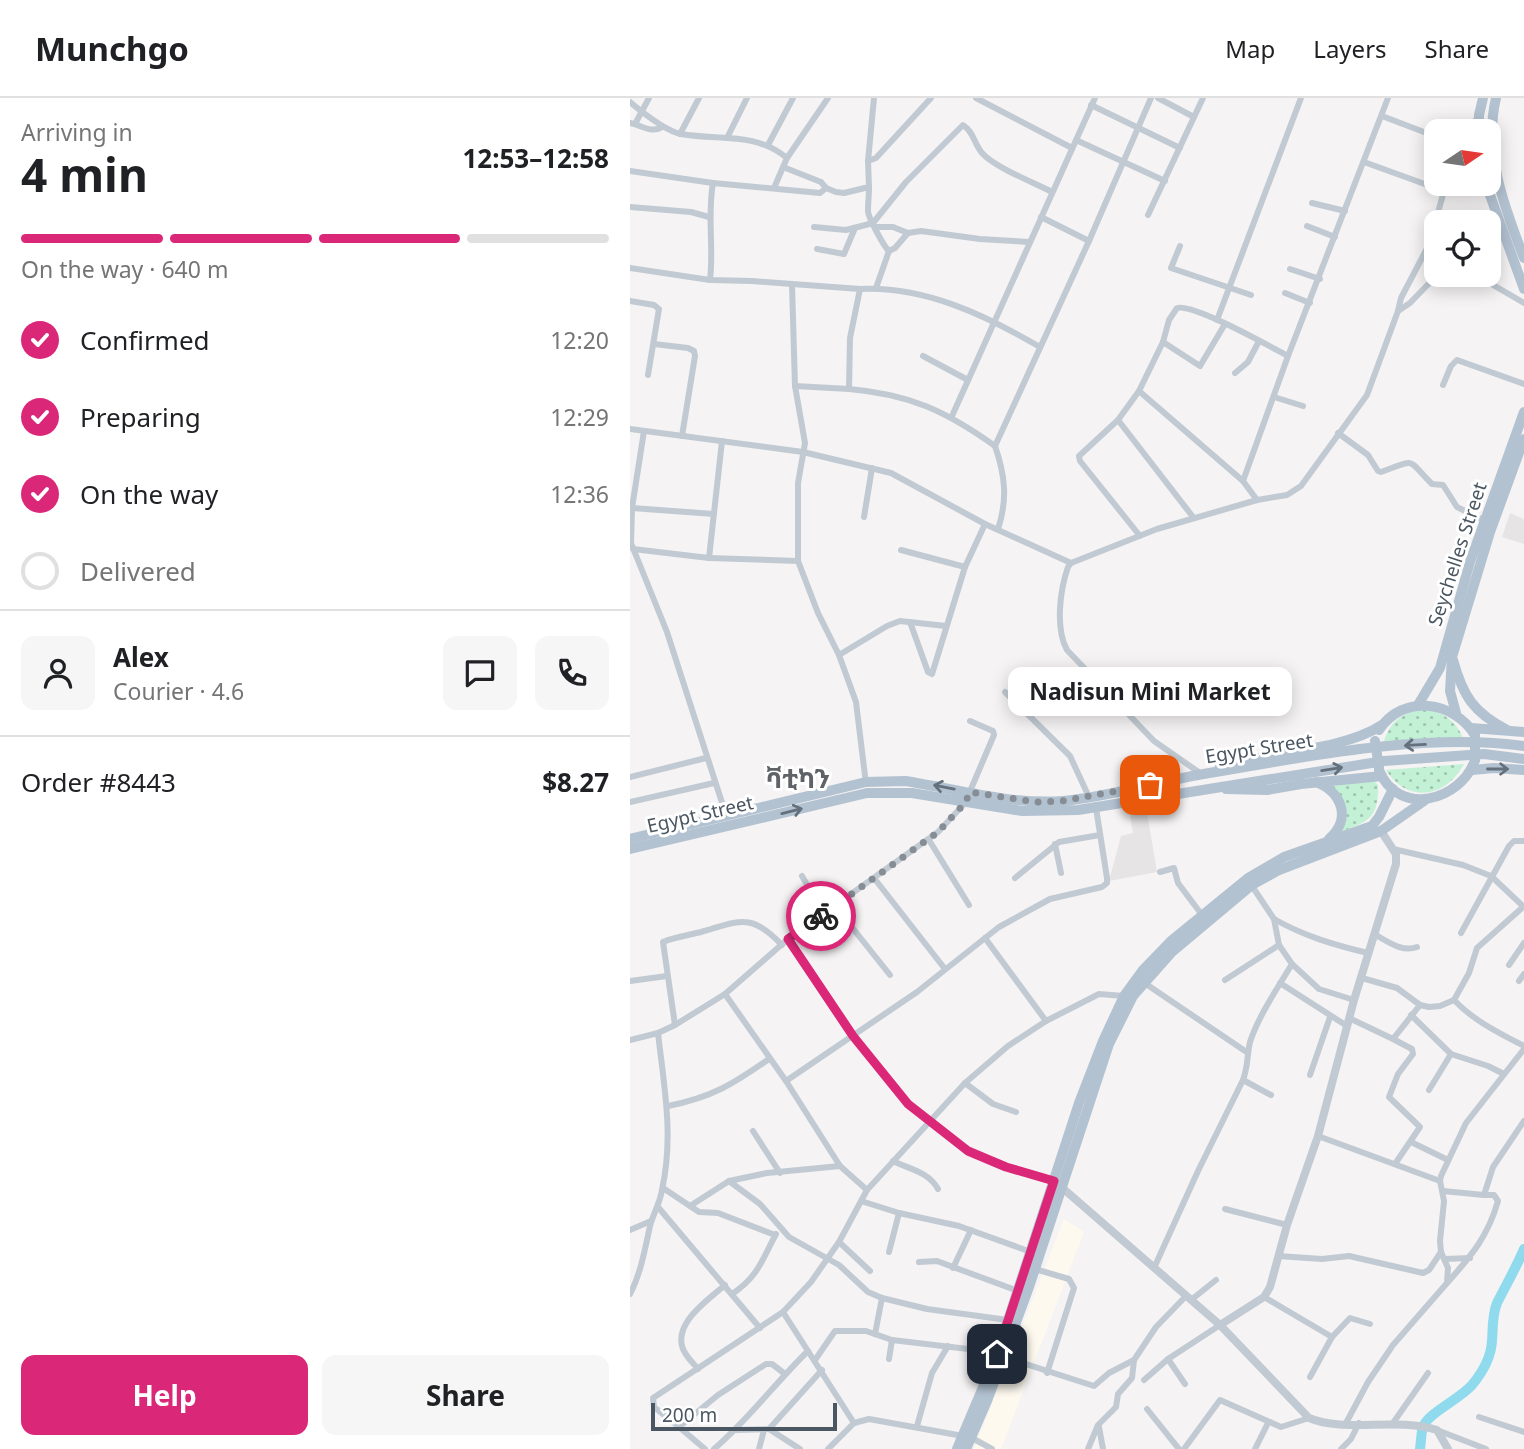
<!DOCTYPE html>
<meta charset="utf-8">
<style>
body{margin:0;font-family:"Noto Sans","Noto Sans Ethiopic",sans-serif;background:#f6f6f6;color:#202124;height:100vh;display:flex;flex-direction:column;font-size:26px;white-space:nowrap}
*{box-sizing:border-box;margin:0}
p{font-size:23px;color:#757577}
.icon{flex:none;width:38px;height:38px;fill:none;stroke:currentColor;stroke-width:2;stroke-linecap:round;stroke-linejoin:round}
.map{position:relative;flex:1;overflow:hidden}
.side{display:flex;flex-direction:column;background:#fff;width:630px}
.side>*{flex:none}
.needle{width:46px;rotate:77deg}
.fabs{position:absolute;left:794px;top:21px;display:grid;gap:14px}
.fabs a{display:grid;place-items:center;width:77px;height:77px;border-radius:14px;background:#fff;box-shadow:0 4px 18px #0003;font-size:35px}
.scale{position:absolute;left:21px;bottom:18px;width:186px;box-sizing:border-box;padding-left:7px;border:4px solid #4a5661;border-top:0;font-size:19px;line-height:24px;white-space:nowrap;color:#4a5661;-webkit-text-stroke:5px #fff;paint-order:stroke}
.pin{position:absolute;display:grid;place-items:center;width:60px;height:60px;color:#fff;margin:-30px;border-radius:14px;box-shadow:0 4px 10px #0006}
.courier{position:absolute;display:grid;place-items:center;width:70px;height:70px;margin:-35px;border:5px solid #db2777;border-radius:50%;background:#fff;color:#222;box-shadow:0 2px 9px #0007}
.bubble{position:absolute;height:49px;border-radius:14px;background:#fff;box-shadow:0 4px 18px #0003;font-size:23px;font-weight:700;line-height:49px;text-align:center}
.summary em{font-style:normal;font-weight:700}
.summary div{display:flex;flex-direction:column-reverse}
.summary{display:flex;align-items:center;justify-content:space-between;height:119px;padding:0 21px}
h1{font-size:46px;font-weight:700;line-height:52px}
.bar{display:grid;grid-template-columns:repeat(4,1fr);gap:10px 7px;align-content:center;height:84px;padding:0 21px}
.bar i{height:9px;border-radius:5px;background:#e0e0e0}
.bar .current{background:#db2777}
.bar p{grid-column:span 4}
.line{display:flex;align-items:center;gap:18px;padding:0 21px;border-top:2px solid #e0e0e0}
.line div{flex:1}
.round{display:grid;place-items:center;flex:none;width:74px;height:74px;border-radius:14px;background:#f6f6f6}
ol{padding:0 21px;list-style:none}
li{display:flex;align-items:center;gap:21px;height:77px}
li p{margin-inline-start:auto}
li .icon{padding:7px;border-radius:50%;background:#db2777;color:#fff;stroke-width:4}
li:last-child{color:#757577}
li i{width:38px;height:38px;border:4px solid #e0e0e0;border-radius:50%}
.cta{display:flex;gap:14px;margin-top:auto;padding:14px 21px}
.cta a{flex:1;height:80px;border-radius:14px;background:#db2777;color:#fff;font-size:28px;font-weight:700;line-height:80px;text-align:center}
.cta a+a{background:#f6f6f6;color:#202124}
header{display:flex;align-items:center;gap:42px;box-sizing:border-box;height:98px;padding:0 35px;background:#fff;border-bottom:2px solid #e0e0e0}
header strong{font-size:33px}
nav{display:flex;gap:38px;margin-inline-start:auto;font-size:24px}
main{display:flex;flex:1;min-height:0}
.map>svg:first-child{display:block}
.commercial{fill:#fdf9ef}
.education{fill:#e6e4e5}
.grass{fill:url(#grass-dots)}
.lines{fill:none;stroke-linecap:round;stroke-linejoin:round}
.river{stroke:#90daee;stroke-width:10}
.minor{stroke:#c1cad2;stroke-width:6}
.tertiary{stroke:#c1cad2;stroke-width:8}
.primary{stroke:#b3c2d1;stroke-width:10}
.primary-bridge{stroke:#b3c2d1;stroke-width:10}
.oneway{stroke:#64717d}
.done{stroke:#868d94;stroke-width:7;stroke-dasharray:0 12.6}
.route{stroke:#db2777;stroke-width:9}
.labels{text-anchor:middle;stroke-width:6;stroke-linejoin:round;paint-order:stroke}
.street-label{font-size:19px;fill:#4a5661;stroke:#fff}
.district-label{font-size:26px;font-weight:bold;fill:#5f6368;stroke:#fff}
</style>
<header>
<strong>Munchgo</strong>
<nav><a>Map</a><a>Layers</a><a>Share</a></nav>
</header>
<main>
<section class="side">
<div class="summary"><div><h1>4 min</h1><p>Arriving in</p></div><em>12:53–12:58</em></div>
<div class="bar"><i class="current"></i><i class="current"></i><i class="current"></i><i></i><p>On the way · 640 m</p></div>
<ol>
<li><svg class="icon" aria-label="check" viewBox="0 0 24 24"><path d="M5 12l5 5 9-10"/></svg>Confirmed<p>12:20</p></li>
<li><svg class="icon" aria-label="check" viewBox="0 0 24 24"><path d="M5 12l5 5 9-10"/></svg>Preparing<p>12:29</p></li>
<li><svg class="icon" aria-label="check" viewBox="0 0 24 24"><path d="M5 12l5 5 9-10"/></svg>On the way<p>12:36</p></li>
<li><i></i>Delivered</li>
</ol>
<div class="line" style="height:126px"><a class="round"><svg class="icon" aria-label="person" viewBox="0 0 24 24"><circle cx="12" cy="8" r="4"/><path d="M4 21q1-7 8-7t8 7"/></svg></a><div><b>Alex</b><p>Courier · 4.6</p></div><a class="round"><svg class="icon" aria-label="chat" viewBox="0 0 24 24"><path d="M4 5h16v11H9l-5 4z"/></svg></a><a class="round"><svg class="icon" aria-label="phone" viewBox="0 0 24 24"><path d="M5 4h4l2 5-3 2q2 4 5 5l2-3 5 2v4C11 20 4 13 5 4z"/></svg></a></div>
<div class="line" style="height:91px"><div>Order #8443</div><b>$8.27</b></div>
<div class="cta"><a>Help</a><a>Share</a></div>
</section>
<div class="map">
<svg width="894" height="1351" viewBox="0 0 894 1351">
<defs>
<pattern id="grass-dots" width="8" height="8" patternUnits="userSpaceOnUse" patternTransform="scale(1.75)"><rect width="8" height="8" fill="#c3f1d5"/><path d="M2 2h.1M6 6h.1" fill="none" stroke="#a0c6b0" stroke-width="1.8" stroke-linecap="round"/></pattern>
</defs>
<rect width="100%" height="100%" fill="#f5f3f3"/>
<!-- commercial -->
<path class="commercial" d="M434 1121 454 1134 371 1351H344Z"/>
<!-- education -->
<g class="education">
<path d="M880 415 894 421V446L872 439Z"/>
<path d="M517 715 527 774 479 783 491 738 503 735 500 718Z"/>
</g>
<!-- grass -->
<g class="grass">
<path d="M791 611C810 612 825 621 833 640L754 643C760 624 771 616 791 611Z"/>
<path d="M834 666C816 700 777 706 756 672Z"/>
<path d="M731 682H743L748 687C749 720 738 724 710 734L714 726 700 689Z"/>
</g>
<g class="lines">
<!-- river -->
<path class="river" d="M790 1351C791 1344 791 1336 793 1329 798 1315 830 1301 842 1287 852 1275 861 1259 862 1243 863 1230 862 1217 867 1205 876 1187 886 1170 894 1151"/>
<!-- minor -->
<g class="minor">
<path d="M346 0 442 50"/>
<path d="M528 0 564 19"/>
<path d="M0 4C12 14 36 33 51 36 89 43 124 33 157 60"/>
<path d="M461 7 550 50"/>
<path d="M752 18 807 39"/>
<path d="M0 25C11 27 22 36 32 29"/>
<path d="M5 26 19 0"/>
<path d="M838 33 847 20"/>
<path d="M50 36 69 0"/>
<path d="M98 38 117 0"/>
<path d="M446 42 535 83"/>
<path d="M138 47 163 0"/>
<path d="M238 63 246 60 301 0"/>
<path d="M734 64 814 93"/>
<path d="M153 69 191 84 196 90 206 94 214 95 239 89 238 63 244 0"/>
<path d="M0 73 83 85 190 95 196 90"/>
<path d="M239 89C239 97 238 105 238 113 238 119 254 149 259 153"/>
<path d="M144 90 157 60 198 0"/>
<path d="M682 105 715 113"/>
<path d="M0 109 61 114 79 119"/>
<path d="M518 117 573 0"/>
<path d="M411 119 459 143"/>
<path d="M677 128 705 139"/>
<path d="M184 129 216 132 243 125 276 84 333 27C344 34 344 46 352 55 364 69 405 85 422 94"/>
<path d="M246 129H263L278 135 291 133 350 141 400 144"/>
<path d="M550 148 541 170 621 197"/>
<path d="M187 151 214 156 225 130"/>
<path d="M0 170 80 182 122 183 230 191C295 188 355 217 410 249"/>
<path d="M660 171 690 181"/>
<path d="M846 177 894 205"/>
<path d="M80 182C84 149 77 118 83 85"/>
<path d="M162 187 165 288 175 345 168 385V463L188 515 209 557 226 604 236 686"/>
<path d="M246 190 259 153 265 150 278 135"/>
<path d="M655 195 680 205"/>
<path d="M0 203 24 207 29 211 18 277"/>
<path d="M768 213 780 205 807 177"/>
<path d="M587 222 671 0"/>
<path d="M533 244 570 268 595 226"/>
<path d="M24 246 58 250 64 253 65 258 52 338"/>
<path d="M293 258 338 282"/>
<path d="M605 275 618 264 629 243"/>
<path d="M813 287 821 268 827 262 894 286"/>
<path d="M165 288 219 291 220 240 230 191"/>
<path d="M219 291C279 296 316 313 365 348 375 377 378 401 368 431"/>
<path d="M509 293 613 383"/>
<path d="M644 299 673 308"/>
<path d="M322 318 465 0"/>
<path d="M488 322 563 419"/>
<path d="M0 331 173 354 261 375 355 426 441 465"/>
<path d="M14 333 2 410 1 445 37 534 96 717"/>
<path d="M708 335 738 357 748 373 751 374C789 360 776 361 802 386L813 387 827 409 855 423"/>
<path d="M365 348 459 143 521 0"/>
<path d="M627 402 613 383 658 258 758 0"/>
<path d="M2 410 84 416"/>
<path d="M234 419 242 370"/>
<path d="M510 438 450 363 449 358 488 322 509 293 533 244 539 222 547 210C563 205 639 248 658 258"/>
<path d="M3 451 79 460 92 343"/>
<path d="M271 452 335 469"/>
<path d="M79 460 168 463"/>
<path d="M280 524 298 574 302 576 335 469 355 426"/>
<path d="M209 557 257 528 270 523 316 528"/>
<path d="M375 594 440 658 459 699"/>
<path d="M570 675 524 643 437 552C425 530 430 492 438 469L441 465 527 431 627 402 657 397 671 388 737 297 768 213 771 200 804 137 805 125 816 86"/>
<path d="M0 679 76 660"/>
<path d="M0 704 84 685"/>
<path d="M299 742 339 807"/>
<path d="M425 746 431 775"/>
<path d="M763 751 833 767 861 778 894 809"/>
<path d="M530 774 544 770 548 785 572 817"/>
<path d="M172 778 194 816"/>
<path d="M244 780 315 871"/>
<path d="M385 780 429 744 470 737"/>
<path d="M620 785 644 821 649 847 662 866 689 891 724 902"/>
<path d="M205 808 260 877"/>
<path d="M644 821C674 838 704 847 738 855"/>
<path d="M831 835 879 748 884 743H894"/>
<path d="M744 836C757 843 772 855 787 849"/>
<path d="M355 840 416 923"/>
<path d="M158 841 223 938 278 1006 338 1053 376 1069 423 1083"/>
<path d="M879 867 894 845"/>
<path d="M732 880 767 890 790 907 799 909 810 908 824 902 839 875 847 850 893 809"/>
<path d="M595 882 649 847"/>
<path d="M0 883 37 878"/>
<path d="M889 883 894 876"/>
<path d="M513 884 618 955"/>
<path d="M650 885 717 928"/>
<path d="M824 902C844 923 869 935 894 948"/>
<path d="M781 917 821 956 858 968 874 976"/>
<path d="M719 920 763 941 790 907"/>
<path d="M45 927 33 844C45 839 59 837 71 834 110 823 121 814 152 847"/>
<path d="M763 941 782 951 783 956 768 976 759 999 790 1029 765 1066"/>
<path d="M0 942 28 935 45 927 95 896 158 841 308 734 335 705 364 637 363 633 340 623"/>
<path d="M680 977 700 919"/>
<path d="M613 982 641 997"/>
<path d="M156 983 287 894 369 829 420 801 472 789 477 785V780L466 710"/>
<path d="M335 985 363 1006 386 1014"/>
<path d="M799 992 821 956"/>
<path d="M38 1008C83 999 103 986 139 961"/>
<path d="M123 1033 150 1075"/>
<path d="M688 1038 810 1083"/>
<path d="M781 1044 818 1062"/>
<path d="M263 1063C279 1071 299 1074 308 1091"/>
<path d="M99 1083 130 1106 159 1139 209 1167 238 1194 252 1200 297 1211 378 1222"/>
<path d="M33 1090 60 1108 99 1083 137 1075 210 1068"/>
<path d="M237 1092 335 985 378 948 416 923 469 896 494 898"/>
<path d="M813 1093 854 1097 863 1069 894 1023"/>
<path d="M231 1103 269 1115 329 1128 401 1154"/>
<path d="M60 1108 69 1114 88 1115 145 1137"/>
<path d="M28 1109 130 1230"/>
<path d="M595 1111 657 1127"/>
<path d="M0 1132 21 1123"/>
<path d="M209 1144 240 1173"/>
<path d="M259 1154 269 1115"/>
<path d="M648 1158 692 1161 719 1158 793 1175 799 1172 811 1154"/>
<path d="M815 1161 840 1160"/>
<path d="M289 1164 307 1163 388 1193"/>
<path d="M323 1170 341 1132"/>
<path d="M524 1170 568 1073 613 982C618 969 617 957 620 944 629 917 647 891 662 866"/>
<path d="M405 1171 439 1181 444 1190 417 1275"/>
<path d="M818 1184C842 1157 858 1138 868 1103L864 1097H854"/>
<path d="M0 1196C11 1175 15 1151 20 1128 23 1116 30 1105 32 1092 44 1037 34 989 28 935"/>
<path d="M102 1196C128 1179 132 1162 146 1136"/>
<path d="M634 1199 702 1239 720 1220 740 1226"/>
<path d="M561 1202 586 1182"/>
<path d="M153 1214 224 1325 239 1321 333 1338"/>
<path d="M245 1236 252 1200"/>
<path d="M259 1261 262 1242"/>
<path d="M185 1262 205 1233H236L262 1242 355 1253 464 1288 479 1275 504 1262 526 1229 556 1198"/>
<path d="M68 1271C63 1265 54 1257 52 1248 46 1223 79 1201 95 1187"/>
<path d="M680 1279 702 1239"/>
<path d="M514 1282 538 1261"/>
<path d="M555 1286 538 1261 590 1227"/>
<path d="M517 1311 549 1351"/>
<path d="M849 1319 894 1334"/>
<path d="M716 1325 738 1284 763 1247 817 1185 818 1170 811 1154 810 1143 814 1103 810 1083 811 1078 836 1025 894 951"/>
<path d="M763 1325 798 1275"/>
<path d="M287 1328 302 1275 318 1248"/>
<path d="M49 1329 24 1309 23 1300 153 1214 181 1184 209 1144 237 1092 210 1068 156 983 95 896"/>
<path d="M469 1329 473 1351"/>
<path d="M139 1331 170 1351"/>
<path d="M107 1332 139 1331 192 1272"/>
<path d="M807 1332 856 1351"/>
<path d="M342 1340 362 1351"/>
<path d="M75 1351 49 1329 88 1297 136 1266H142L155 1276"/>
<path d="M84 1351C119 1321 146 1284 178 1253"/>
<path d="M129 1351 134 1332"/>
<path d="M198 1351 224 1325"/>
<path d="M458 1351 468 1327 486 1309 488 1296 502 1280 504 1262"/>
<path d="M554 1351 590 1302 651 1329 679 1320"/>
<path d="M625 1351 638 1325"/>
<path d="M711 1351 721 1341 729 1325"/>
</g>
<!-- tertiary -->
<g class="tertiary">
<path d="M429 1087 590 1227 679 1320C715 1335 766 1319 807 1332L818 1351"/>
<path d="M590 1227 634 1199 640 1189 657 1127 688 1038 724 902 766 766V756L751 733"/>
</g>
<!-- primary -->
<g class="primary">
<path d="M866 0C853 54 875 111 894 160"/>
<path d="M849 33V17L853 0"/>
<path d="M856 86 894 191"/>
<path d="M823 562C833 598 843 614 877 632"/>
<path d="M788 607 810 570 840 464 894 314"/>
<path d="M826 615 820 593 822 559 860 434 894 341"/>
<path d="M841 630 894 634"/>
<path d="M749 632C773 595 824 603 845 637"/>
<path d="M590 668C639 654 712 653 752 627"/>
<path d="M749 672C768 720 831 703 845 662"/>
<path d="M842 672 864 670 894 672"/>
<path d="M686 684C712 694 722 721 699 741"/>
<path d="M596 691 637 692 671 686 752 678"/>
<path d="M0 741 236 684 275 683C327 691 381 707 433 703 478 699 523 685 568 677 669 660 793 634 894 648"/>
<path d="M0 751 237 695H282L392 713 448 712 754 663 854 656 894 661"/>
<path d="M327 1351 367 1256 449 1005 473 943 494 898 513 872 542 842 618 780 654 759 742 728 749 719 763 691"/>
<path d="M336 1351 357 1303 399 1189 479 946 503 898 542 854 622 787 649 772 751 733 794 703"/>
</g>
<!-- primary-bridge -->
<g class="primary-bridge">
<path d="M845 637V662"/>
<path d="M745 643 749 670"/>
</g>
</g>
<!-- one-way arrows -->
<defs><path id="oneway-shaft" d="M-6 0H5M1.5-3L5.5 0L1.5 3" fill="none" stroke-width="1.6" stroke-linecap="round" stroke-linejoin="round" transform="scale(1.75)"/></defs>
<g class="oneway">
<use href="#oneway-shaft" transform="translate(785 647) rotate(177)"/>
<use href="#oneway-shaft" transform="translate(702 671) rotate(-9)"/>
<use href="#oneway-shaft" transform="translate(868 671)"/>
<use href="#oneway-shaft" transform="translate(314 689) rotate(-169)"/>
<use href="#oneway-shaft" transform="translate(162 713) rotate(-14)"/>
</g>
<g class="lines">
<!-- done -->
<path class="done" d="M191 818 308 734 335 705 340 694 406 704 432 703 520 687"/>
<!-- route -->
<path class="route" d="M191 818 158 841 223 938 278 1006 338 1053 376 1069 424 1083 367 1256"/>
</g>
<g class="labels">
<!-- street labels -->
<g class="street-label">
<text transform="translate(827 456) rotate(-72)" y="7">Seychelles Street</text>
<text transform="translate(629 650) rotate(-9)" y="7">Egypt Street</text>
<text transform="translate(70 716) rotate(-13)" y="7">Egypt Street</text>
</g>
<!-- district labels -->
<g class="district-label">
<text x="168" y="690">ቫቲካን</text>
</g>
</g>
</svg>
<div class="fabs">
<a><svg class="needle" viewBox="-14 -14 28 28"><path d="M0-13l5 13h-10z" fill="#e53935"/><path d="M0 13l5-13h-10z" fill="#757577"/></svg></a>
<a><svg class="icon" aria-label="locate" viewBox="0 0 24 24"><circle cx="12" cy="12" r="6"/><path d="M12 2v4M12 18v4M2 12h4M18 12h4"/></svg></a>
</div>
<div class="scale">200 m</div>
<div class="pin" style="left:520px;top:687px;background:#ea580c"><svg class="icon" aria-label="bag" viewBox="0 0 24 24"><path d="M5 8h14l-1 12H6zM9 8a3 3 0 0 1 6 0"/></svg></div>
<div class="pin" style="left:367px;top:1256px;background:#1f2937"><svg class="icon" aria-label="home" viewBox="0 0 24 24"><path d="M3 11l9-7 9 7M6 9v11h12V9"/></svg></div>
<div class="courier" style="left:191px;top:818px"><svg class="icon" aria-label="bike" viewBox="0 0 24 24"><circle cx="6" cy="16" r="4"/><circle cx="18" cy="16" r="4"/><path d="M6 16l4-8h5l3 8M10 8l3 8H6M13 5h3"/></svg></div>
<div class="bubble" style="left:378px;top:569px;width:284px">Nadisun Mini Market</div>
</div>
</main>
